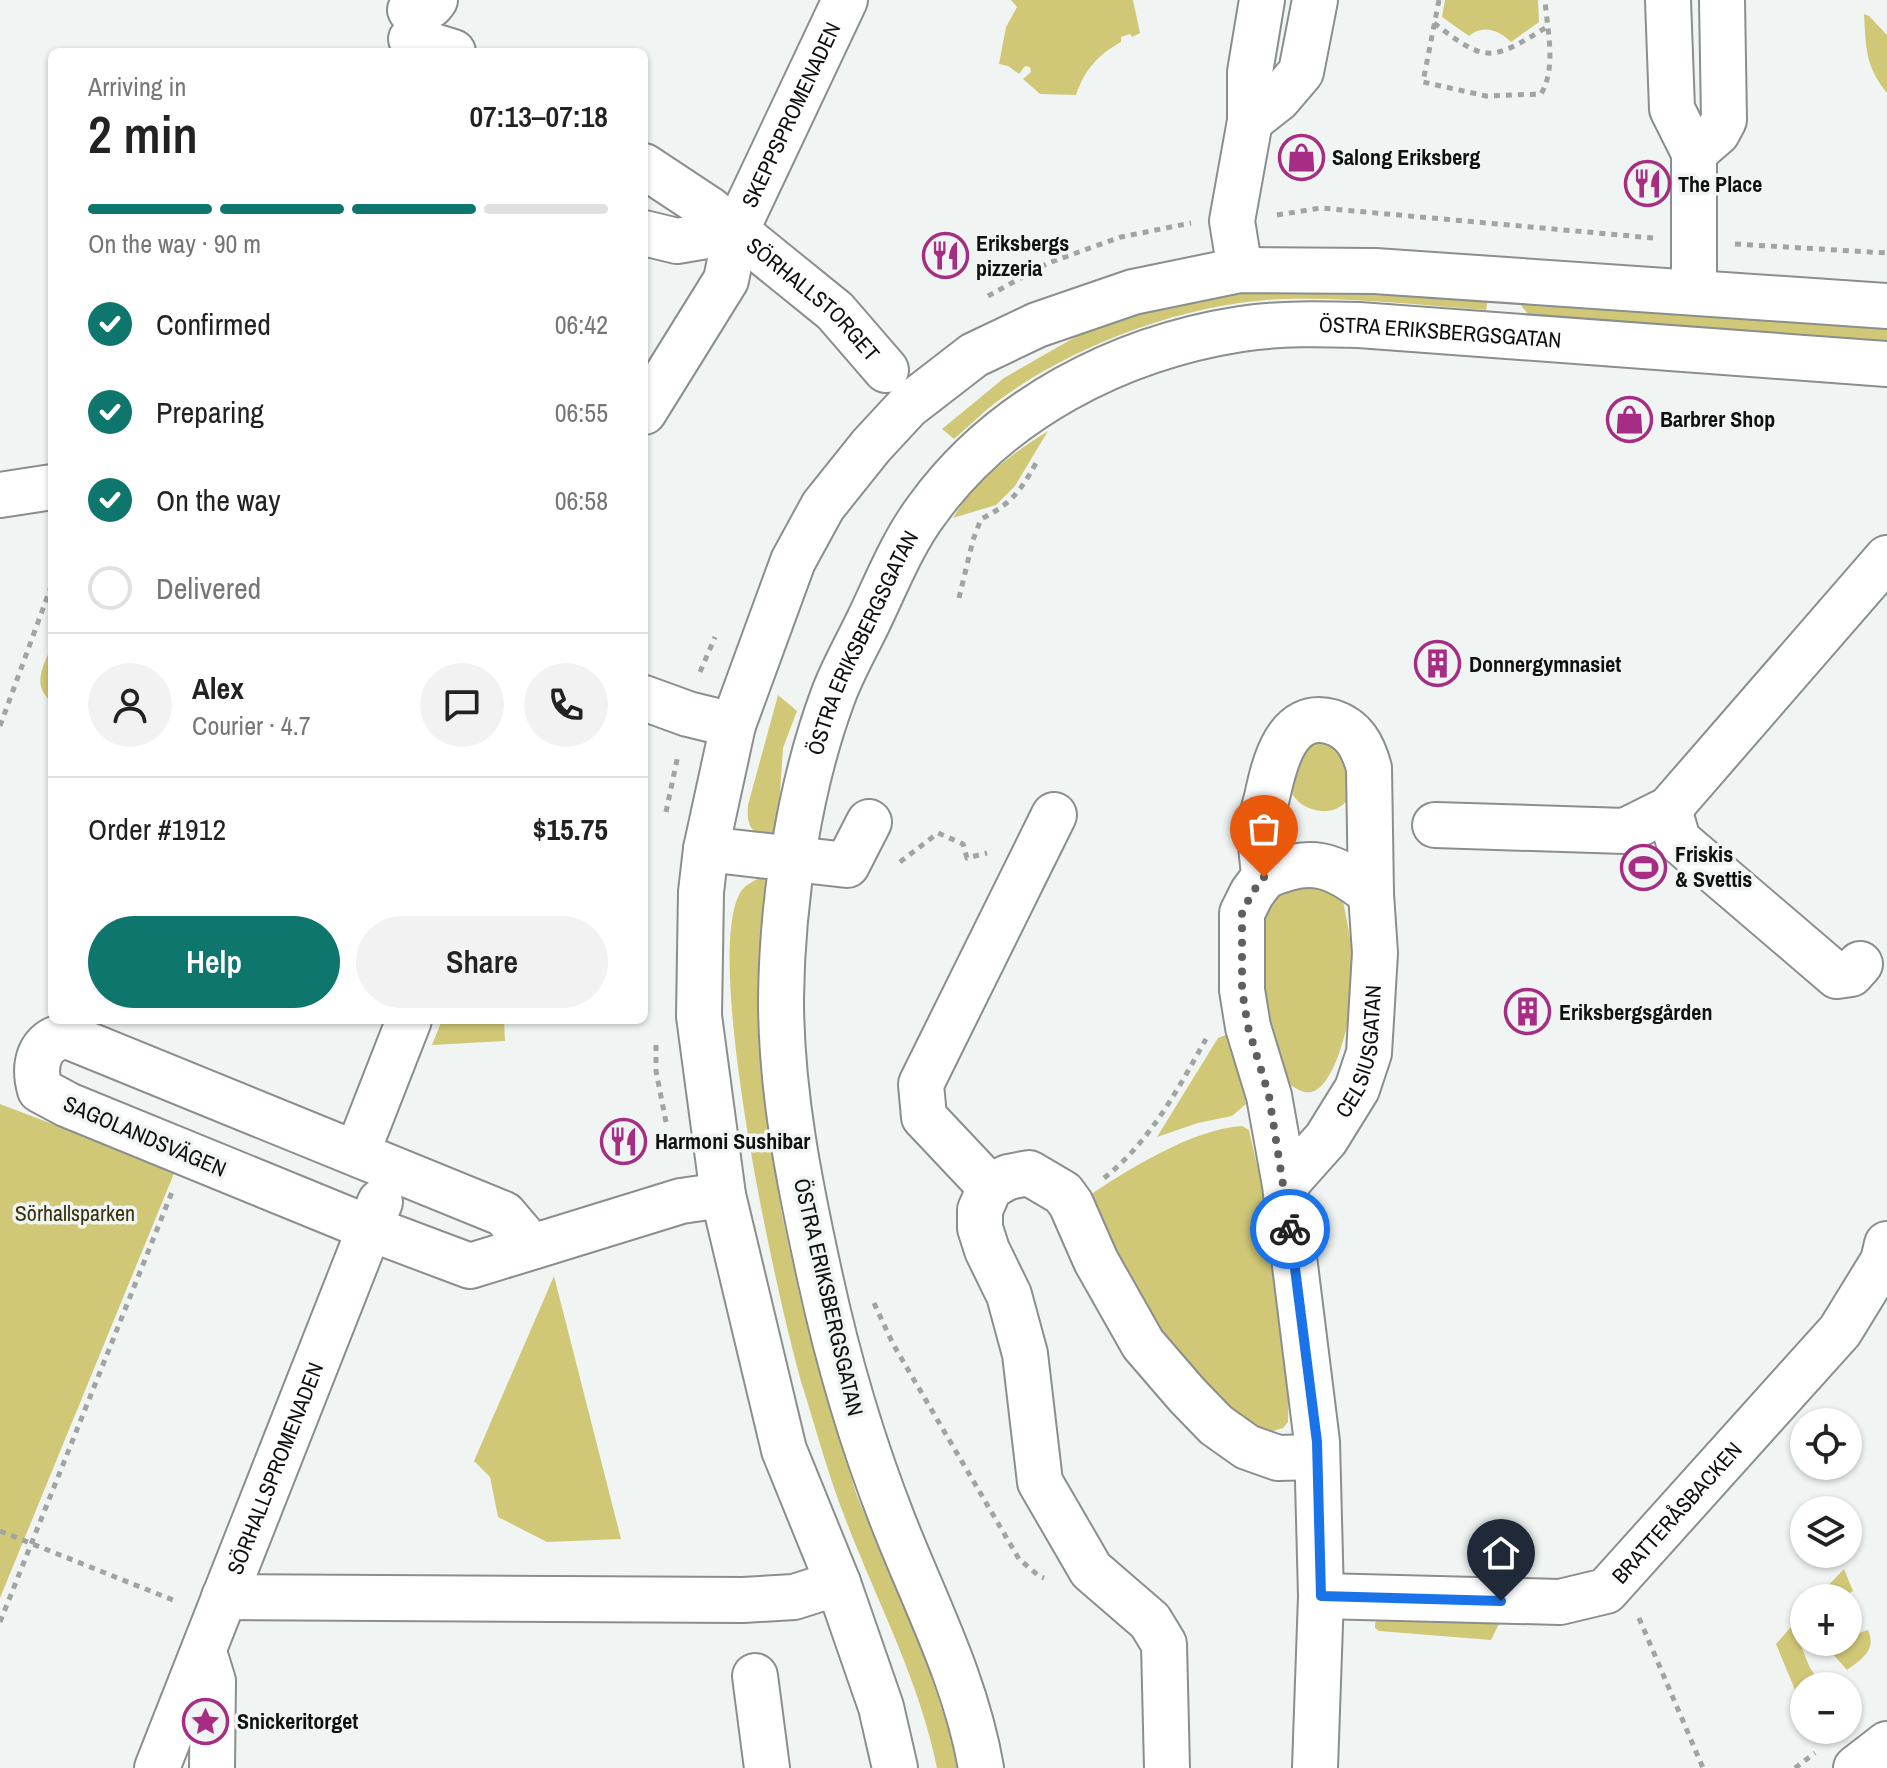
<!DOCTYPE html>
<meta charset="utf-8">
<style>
body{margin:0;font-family:"Archivo Narrow",sans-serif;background:#f2f2f2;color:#222;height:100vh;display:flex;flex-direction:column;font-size:30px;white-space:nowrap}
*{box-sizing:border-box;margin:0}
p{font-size:26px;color:#767676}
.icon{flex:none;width:44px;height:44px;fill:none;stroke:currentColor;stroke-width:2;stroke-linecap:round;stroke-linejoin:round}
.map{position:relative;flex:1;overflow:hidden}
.panel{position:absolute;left:48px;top:48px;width:600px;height:976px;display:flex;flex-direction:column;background:#fff;border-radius:12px;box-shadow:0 2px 6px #0004}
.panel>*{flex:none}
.fabs{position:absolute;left:1790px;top:1408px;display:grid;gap:16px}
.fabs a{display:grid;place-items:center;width:72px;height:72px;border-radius:50%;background:#fff;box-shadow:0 2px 6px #0004;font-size:40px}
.pin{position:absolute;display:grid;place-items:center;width:68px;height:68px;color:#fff;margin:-82px -34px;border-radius:50% 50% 50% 0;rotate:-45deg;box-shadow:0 0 8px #0007}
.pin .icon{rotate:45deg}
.courier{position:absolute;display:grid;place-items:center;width:80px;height:80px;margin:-40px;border:6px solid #1a73e8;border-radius:50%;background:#fff;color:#222;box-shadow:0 2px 10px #0007}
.summary em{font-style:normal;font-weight:600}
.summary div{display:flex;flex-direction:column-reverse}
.summary{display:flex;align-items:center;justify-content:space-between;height:136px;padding:0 40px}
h1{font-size:52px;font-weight:600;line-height:60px}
.bar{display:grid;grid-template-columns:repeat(4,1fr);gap:12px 8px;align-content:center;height:96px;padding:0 40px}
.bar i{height:10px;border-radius:6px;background:#e0e0e0}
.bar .current{background:#0f766e}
.bar p{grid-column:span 4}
.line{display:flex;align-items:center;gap:20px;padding:0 40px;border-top:2px solid #e0e0e0}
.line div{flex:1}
.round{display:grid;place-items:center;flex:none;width:84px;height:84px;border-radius:42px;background:#f2f2f2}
ol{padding:0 40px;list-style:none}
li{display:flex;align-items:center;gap:24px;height:88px}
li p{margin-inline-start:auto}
li .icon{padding:8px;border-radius:50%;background:#0f766e;color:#fff;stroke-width:4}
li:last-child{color:#767676}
li i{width:44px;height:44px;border:4px solid #e0e0e0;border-radius:50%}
.action{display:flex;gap:16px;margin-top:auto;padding:16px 40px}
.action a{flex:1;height:92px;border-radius:48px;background:#0f766e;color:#fff;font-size:32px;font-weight:600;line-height:92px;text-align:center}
.action a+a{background:#f2f2f2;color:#222}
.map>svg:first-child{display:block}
.green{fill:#d1c877}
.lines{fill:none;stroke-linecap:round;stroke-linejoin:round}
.minor-casing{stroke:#8a8e8c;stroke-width:48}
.path{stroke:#a0a4a3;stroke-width:5;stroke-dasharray:6 6;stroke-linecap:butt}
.minor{stroke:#fff;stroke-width:44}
.done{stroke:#5e605f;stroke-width:8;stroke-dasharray:0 14.4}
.route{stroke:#1a73e8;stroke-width:10}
.labels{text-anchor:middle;stroke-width:7;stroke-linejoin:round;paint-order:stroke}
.street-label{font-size:22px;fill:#0f1010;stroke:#f0f5f3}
.poi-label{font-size:22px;font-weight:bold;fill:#0f1010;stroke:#f0f5f3;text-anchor:start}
.park-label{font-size:22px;fill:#37320b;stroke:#f0f5f3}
</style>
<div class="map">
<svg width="1887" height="1768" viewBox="0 0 1887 1768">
<rect width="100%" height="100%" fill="#f0f5f3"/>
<!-- green -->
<g class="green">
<path d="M1011 0H1133L1140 33 1132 37 1130 34 1121 37V42C1098 55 1085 69 1076 95L1040 94 1023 79 1031 72 1030 67 1025 66 1019 74 1008 66 999 64 1006 27 1017 7Z"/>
<path d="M1445 0H1538L1539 22 1511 42C1499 30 1483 24 1469 36L1442 17Z"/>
<path d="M1864 14 1869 16 1887 35V93C1865 66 1866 48 1864 14Z"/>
<path d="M1263 285 1488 300 1486 310C1420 305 1352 297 1285 299 1187 302 1073 345 995 403 981 414 968 427 954 439L942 429 1004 378 1077 336 1159 305Z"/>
<path d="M1521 297 1887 323V342L1531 317 1522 307Z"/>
<path d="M1048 431 1015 486 996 505 953 518C973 482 1013 453 1048 431Z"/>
<path d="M52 646V702C31 686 43 666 52 646Z"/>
<path d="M778 695 797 711 783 748 780 793 772 842C752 832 746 828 748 805Z"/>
<path d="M1328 741 1341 746 1353 794C1347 801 1342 807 1333 810 1315 815 1290 803 1289 783 1288 776 1291 765 1293 758L1314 742Z"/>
<path d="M762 877 767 881 760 980 761 1077 782 1215 802 1306 828 1403 857 1496 922 1649 950 1733 957 1768H937C919 1679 877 1602 845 1518 829 1477 817 1433 804 1391 780 1314 699 949 742 890 747 884 755 880 762 877Z"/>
<path d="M1305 881 1322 883 1343 901C1348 926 1354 954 1354 981 1354 1004 1337 1088 1311 1092 1301 1094 1291 1085 1283 1080L1263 993 1259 929 1276 898Z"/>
<path d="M442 1020H504L505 1041 432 1045Z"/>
<path d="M1228 1034 1231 1037 1246 1104 1232 1116 1198 1123 1157 1137 1218 1038Z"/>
<path d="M0 1104 175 1171 0 1598Z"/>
<path d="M1242 1126 1249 1130 1278 1257 1290 1334 1288 1422 1283 1428 1273 1431 1254 1429 1177 1373 1084 1199C1125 1171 1192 1129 1242 1126Z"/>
<path d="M554 1276 621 1539 547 1542 498 1517 490 1477 474 1461Z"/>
<path d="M1844 1569 1853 1591 1841 1598H1816Z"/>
<path d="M1848 1608 1859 1633 1868 1630C1877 1650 1862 1659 1847 1670L1831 1652 1849 1641Z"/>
<path d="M1804 1612V1641L1801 1646 1810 1668 1823 1686H1804L1802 1707 1776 1644Z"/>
<path d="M1379 1619 1501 1620 1491 1640 1379 1631 1375 1628V1623Z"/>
</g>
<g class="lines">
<defs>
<g id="minor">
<path d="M1668 0 1672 109 1694 153V292"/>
<path d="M410 10 431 5 435 0"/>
<path d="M411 39 453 52"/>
<path d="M1250 121 1278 99 1301 72 1315 0"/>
<path d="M1694 153 1717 133 1724 120 1722 0"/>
<path id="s1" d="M644 166 709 209 835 311 886 370"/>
<path d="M644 233 677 241 736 231"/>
<path d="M1240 270 1232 221 1250 121V72L1262 0"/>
<path id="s2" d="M644 412 726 280 736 231 845 0"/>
<path d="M0 495 52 487"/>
<path d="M644 698 688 714 733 725"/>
<path d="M1669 809 1678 840 1837 976 1851 974 1860 964"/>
<path d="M1435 825 1625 831 1669 809 1887 558"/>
<path d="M706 849 847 865 869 822"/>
<path d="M1264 877C1310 856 1333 863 1371 894"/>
<path d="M357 1153 409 1020"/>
<path id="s3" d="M1285 1185 1326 1139 1357 1089 1369 1053 1375 953 1371 894 1369 768C1363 746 1354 729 1332 722 1286 709 1274 765 1267 797 1265 806 1261 817 1260 827 1260 843 1263 861 1264 877L1252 893 1242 913V990L1248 1027 1269 1096 1285 1185 1317 1442 1321 1596 1315 1768"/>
<path d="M990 1187 924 1117 921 1084 1054 815"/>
<path d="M532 1247 470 1266 369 1228 68 1105 40 1090C33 1066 38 1039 67 1036L504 1214 532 1247 681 1201 723 1195"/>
<path id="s4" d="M1321 1596 1560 1602 1606 1591 1840 1331 1883 1261 1887 1244"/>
<path d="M224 1597 743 1600 794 1597 838 1583"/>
<path d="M204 1652 213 1681 212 1768"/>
<path d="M755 1676 767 1768"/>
<path id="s5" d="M157 1768 380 1202"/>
<path d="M895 1768 881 1707 838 1583 784 1450 723 1195 699 1016 701 892 706 849 733 725 793 561 823 506 871 446 908 406 974 355 1037 325 1133 292 1240 270 1375 271 1887 306"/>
<path id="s6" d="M981 1768C966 1680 925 1603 893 1521 862 1442 838 1360 820 1277 800 1186 781 1093 781 999 782 902 799 787 833 696 842 671 856 647 868 622 886 585 902 543 927 510 1000 409 1119 348 1241 329 1280 323 1320 324 1359 325L1887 364"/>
<path d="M1167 1768 1164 1644 1150 1621 1091 1570 1040 1482 1025 1354 1009 1295 987 1250 980 1228V1210L990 1187 1008 1177 1029 1173 1063 1193 1071 1204 1096 1261 1143 1344 1187 1395 1216 1425 1247 1447 1278 1458 1317 1457"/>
<path d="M1856 1768 1887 1744"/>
</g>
</defs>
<!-- minor casing -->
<use href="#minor" class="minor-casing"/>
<!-- path -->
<g class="path">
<path d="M1439 0 1423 82 1486 96 1541 94C1557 67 1547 29 1545 0"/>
<path d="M1434 23C1487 64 1491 61 1547 27"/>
<path d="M1277 215 1321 208 1653 238"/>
<path d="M1735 244 1887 253"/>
<path d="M988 296 1048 263 1121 237 1191 223"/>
<path d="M959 598 973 540 981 519C1011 504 1020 492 1036 463"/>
<path d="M700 672 715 637"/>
<path d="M0 726 52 584"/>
<path d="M666 812 678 755"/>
<path d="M900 862 938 833 963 844 967 858 987 853"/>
<path d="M656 1045V1071L666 1122"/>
<path d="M1104 1178C1150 1142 1178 1089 1206 1039"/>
<path d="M874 1303 893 1344 1019 1559 1039 1576 1044 1578"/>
<path d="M0 1531 178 1602"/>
<path d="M1639 1618 1703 1768"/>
<path d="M0 1622 172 1192"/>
<path d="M1795 1768 1815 1753"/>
</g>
<!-- minor -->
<use href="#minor" class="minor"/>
</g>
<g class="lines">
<!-- done -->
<path class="done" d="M1264 877 1252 893 1242 913V990L1248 1027 1269 1096 1290 1229"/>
<!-- route -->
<path class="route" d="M1290 1229 1317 1442 1321 1596 1501 1601"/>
</g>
<!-- icons -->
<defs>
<symbol id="shop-ring" viewBox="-11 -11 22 22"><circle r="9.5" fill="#f0f5f3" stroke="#a62d83" stroke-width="1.5"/><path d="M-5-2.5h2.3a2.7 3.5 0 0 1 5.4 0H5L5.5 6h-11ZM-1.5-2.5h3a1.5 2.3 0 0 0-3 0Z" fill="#a62d83"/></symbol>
<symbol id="restaurant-ring" viewBox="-11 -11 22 22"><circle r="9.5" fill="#f0f5f3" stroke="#a62d83" stroke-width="1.5"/><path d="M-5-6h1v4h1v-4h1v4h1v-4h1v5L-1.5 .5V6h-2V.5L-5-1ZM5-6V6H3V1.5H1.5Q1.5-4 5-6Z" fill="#a62d83"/></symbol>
<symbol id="building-ring" viewBox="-11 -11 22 22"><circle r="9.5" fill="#f0f5f3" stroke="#a62d83" stroke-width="1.5"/><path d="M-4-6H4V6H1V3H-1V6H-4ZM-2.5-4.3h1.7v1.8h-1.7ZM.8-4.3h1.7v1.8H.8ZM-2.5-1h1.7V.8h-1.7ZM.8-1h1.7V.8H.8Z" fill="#a62d83"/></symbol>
<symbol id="stadium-ring" viewBox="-11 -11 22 22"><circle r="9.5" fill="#f0f5f3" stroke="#a62d83" stroke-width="1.5"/><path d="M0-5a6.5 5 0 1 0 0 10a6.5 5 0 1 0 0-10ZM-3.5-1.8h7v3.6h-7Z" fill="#a62d83"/></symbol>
<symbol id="sight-ring" viewBox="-11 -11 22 22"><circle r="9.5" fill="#f0f5f3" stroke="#a62d83" stroke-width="1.5"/><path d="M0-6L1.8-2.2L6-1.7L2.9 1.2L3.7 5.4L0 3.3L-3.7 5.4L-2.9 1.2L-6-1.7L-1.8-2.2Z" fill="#a62d83"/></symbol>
</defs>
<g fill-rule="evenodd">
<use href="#shop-ring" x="1276" y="132" width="51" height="51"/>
<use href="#restaurant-ring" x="1622" y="158" width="51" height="51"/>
<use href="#restaurant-ring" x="920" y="230" width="51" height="51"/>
<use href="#shop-ring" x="1604" y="394" width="51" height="51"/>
<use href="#building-ring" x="1412" y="638" width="51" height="51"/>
<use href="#stadium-ring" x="1618" y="842" width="51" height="51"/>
<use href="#building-ring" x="1502" y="986" width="51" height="51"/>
<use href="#restaurant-ring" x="598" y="1116" width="51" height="51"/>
<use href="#sight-ring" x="180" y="1696" width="51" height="51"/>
</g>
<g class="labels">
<!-- street labels -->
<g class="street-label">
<text dy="8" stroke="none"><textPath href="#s2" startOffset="334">SKEPPSPROMENADEN</textPath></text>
<text dy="8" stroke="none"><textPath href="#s1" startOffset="216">SÖRHALLSTORGET</textPath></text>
<text dy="8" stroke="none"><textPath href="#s6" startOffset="1888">ÖSTRA ERIKSBERGSGATAN</textPath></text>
<text dy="8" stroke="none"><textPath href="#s6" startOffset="1168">ÖSTRA ERIKSBERGSGATAN</textPath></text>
<text dy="8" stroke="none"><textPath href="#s3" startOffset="158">CELSIUSGATAN</textPath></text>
<text transform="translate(145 1136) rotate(23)" y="8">SAGOLANDSVÄGEN</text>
<text transform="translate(829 1297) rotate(77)" y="8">ÖSTRA ERIKSBERGSGATAN</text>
<text dy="8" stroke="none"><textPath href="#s5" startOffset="322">SÖRHALLSPROMENADEN</textPath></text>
<text dy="8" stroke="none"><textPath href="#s4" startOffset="392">BRATTERÅSBACKEN</textPath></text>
</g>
<!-- poi labels -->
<g class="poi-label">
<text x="1332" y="165">Salong Eriksberg</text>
<text x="1678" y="192">The Place</text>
<text x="976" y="251">Eriksbergs<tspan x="976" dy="25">pizzeria</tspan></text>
<text x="1660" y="427">Barbrer Shop</text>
<text x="1469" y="672">Donnergymnasiet</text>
<text x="1675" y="862">Friskis<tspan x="1675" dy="25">&amp; Svettis</tspan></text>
<text x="1559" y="1020">Eriksbergsgården</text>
<text x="655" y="1149">Harmoni Sushibar</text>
<text x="237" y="1729">Snickeritorget</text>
</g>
<!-- park labels -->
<g class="park-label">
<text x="75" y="1221">Sörhallsparken</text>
</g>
</g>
</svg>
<div class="fabs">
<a><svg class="icon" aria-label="locate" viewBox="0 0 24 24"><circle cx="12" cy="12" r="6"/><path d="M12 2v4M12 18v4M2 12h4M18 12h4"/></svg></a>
<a><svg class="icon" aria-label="layers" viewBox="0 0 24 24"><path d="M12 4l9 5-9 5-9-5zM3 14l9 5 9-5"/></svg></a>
<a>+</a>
<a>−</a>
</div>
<div class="pin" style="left:1264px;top:877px;background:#ea580c"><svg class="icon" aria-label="bag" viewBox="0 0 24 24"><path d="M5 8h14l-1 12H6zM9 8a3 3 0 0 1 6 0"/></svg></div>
<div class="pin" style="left:1501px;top:1601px;background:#1f2937"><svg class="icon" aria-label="home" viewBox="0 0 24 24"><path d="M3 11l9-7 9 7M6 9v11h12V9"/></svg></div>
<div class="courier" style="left:1290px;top:1229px"><svg class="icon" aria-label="bike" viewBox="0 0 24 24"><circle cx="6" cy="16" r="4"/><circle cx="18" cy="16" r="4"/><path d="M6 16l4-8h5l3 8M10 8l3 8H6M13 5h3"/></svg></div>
<section class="panel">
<div class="summary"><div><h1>2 min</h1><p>Arriving in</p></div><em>07:13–07:18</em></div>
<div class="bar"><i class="current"></i><i class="current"></i><i class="current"></i><i></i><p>On the way · 90 m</p></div>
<ol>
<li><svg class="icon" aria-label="check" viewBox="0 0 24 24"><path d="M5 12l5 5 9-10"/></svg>Confirmed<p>06:42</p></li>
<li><svg class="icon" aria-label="check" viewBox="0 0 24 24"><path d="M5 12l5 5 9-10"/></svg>Preparing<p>06:55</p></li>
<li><svg class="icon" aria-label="check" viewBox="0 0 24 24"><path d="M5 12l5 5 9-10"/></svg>On the way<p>06:58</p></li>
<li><i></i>Delivered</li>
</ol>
<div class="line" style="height:144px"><a class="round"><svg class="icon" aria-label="person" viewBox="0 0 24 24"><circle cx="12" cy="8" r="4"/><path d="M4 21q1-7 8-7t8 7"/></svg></a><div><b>Alex</b><p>Courier · 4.7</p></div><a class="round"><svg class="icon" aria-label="chat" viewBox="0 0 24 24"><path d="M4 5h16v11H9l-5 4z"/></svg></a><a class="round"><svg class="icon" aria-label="phone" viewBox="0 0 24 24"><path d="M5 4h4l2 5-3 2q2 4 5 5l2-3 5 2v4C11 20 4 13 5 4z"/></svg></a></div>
<div class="line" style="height:104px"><div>Order #1912</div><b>$15.75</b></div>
<div class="action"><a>Help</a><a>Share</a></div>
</section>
</div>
